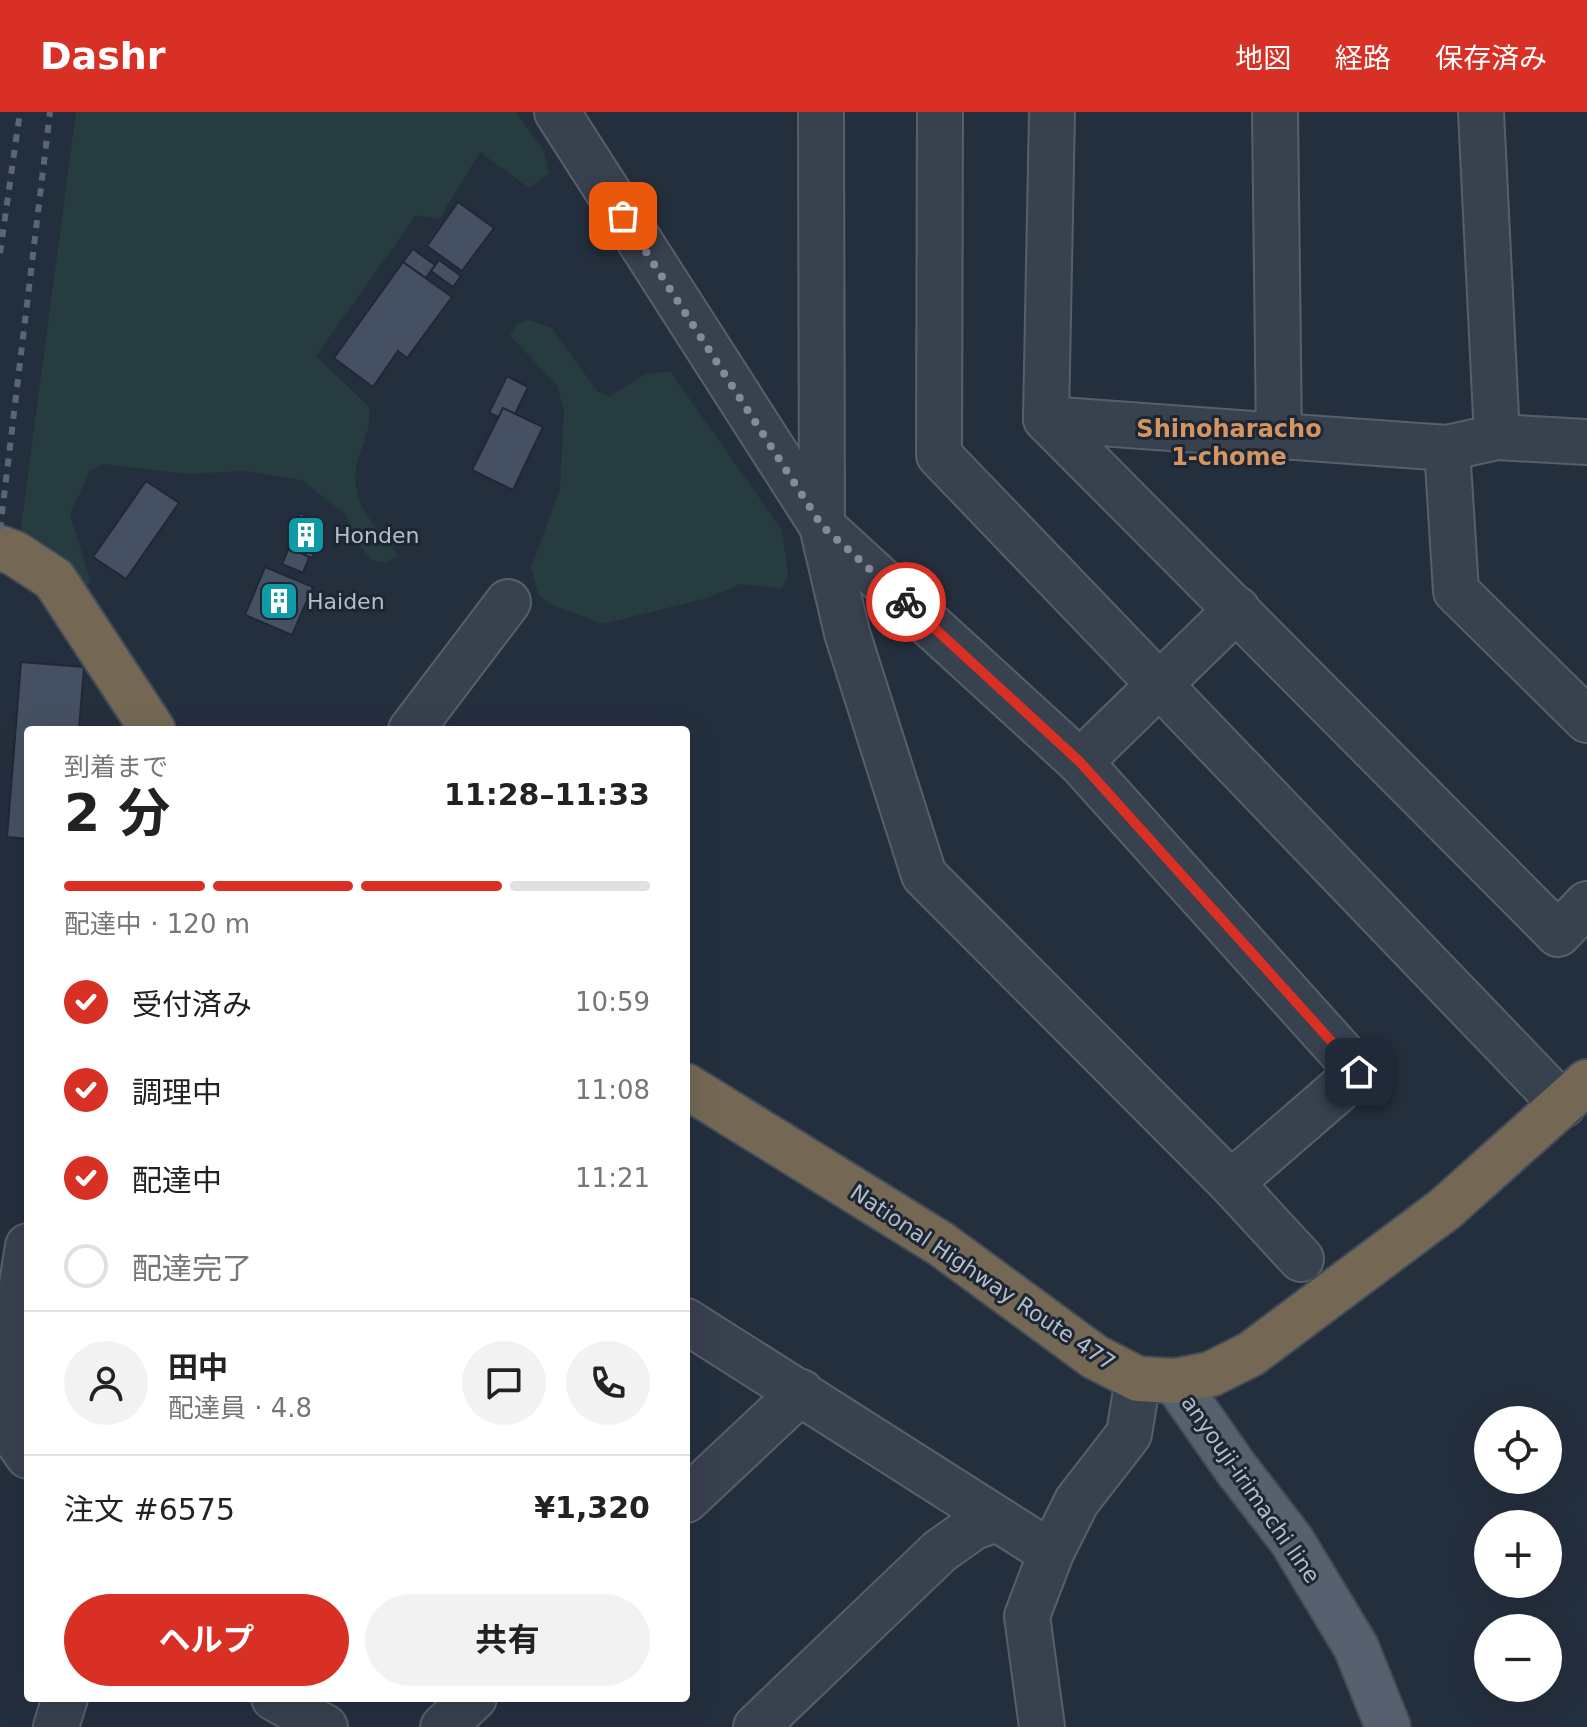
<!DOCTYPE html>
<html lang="ja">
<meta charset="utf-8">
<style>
body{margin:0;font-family:"DejaVu Sans","Noto Sans JP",sans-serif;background:#f2f2f2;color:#222;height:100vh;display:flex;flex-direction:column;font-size:30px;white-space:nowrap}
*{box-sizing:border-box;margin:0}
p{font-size:26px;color:#767676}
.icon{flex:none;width:44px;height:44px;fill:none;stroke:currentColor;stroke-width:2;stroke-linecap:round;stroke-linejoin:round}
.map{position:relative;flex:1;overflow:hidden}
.side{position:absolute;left:24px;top:614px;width:666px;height:976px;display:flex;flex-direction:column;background:#fff;border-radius:8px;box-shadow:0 8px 32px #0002}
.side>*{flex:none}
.controls{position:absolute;left:1474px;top:1294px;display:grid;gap:16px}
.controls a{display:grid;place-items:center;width:88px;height:88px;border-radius:50%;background:#fff;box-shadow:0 8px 32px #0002;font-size:40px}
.pin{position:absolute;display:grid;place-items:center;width:68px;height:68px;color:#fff;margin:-34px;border-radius:16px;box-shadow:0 4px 12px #0006}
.courier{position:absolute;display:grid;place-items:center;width:80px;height:80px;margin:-40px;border:6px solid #d93025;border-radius:50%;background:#fff;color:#222;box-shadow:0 2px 10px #0007}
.summary em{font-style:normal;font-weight:700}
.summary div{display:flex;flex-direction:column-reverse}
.summary{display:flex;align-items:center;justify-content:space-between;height:136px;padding:0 40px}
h1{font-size:52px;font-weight:700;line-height:60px}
.bar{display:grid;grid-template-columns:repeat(4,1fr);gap:12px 8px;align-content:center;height:96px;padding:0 40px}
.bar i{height:10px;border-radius:6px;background:#e0e0e0}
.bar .current{background:#d93025}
.bar p{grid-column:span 4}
.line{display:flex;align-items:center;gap:20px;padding:0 40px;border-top:2px solid #e0e0e0}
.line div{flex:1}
.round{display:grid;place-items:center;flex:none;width:84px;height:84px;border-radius:42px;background:#f2f2f2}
ol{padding:0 40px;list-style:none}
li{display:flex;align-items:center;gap:24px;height:88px}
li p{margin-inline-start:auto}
li .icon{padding:8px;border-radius:50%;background:#d93025;color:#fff;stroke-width:4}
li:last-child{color:#767676}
li i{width:44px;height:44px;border:4px solid #e0e0e0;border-radius:50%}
.primary-button{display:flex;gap:16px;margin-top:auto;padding:16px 40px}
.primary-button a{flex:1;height:92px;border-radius:48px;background:#d93025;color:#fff;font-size:32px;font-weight:700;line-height:92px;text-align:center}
.primary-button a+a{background:#f2f2f2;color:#222}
header{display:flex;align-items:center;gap:48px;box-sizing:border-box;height:112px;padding:0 40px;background:#d93025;color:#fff}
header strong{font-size:38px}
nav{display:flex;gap:44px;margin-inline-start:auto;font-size:28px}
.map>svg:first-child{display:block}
.green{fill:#263c3f}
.building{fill:#455162;stroke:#1f2835;stroke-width:2}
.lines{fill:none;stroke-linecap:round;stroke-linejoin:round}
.minor-casing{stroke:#565f6c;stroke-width:48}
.major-casing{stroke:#414a57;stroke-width:48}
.highway-casing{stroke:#434c59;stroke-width:48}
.minor{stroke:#38414e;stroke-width:44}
.major{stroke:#56606e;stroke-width:44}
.highway{stroke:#746855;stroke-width:44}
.rail{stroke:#5a6575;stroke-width:6;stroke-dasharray:8 8;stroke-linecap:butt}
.done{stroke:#828b98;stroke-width:8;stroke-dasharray:0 14.4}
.route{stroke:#d93025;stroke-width:10}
.labels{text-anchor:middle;stroke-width:6;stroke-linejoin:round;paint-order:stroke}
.poi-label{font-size:22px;fill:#b4bcc9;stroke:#1d2633;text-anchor:start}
.street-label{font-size:22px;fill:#b4bcc9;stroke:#1d2633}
.neighbourhood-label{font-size:24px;font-weight:bold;fill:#d59563;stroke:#1d2633}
</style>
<header>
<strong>Dashr</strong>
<nav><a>地図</a><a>経路</a><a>保存済み</a></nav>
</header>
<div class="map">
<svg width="1587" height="1615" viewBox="0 0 1587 1615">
<rect width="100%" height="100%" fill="#242f3e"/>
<!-- green -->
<g class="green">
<path d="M76 0H516L544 39 549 61 529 76 480 40 439 107 416 103 316 244 369 295C371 313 365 327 359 344 345 389 373 410 398 443L386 451 372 448 356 429 347 404 302 368 245 359 186 362 103 352 90 359 70 402 91 471 77 475 21 416Z"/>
<path d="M529 208 552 216 597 279 609 285 644 263 670 259 782 418 788 463 782 476 740 472 711 485 602 512 547 491 538 481 531 455 560 377 564 299 557 273 510 224 516 212Z"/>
</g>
<!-- building -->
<g class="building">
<path d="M458 90 494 116 462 159 427 134Z"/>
<path d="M413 137 435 153 426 166 403 150Z"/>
<path d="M439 148 461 164 453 175 431 159Z"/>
<path d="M403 150 452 185 407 246 398 239 373 275 334 246Z"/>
<path d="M507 264 528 275 515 302 503 296 499 305 489 301Z"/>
<path d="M503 296 543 315 513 378 472 358Z"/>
<path d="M146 369 179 391 126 467 93 445Z"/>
<path d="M300 401 326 412 312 446 286 435Z"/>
<path d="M289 436 309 445 303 461 282 452Z"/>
<path d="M265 455 313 475 292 523 245 503Z"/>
<path d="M21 550 84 555 79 618H28V727L7 725Z"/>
</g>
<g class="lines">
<defs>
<g id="minor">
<path d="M557 0 822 414 1080 650 1359 960 1231 1071"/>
<path d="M821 0 822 414 847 521 924 763 1231 1071 1301 1147"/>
<path d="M940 0 939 343 1563 993"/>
<path d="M1052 0 1046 307 1558 822 1587 792"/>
<path d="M1275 0 1279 324"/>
<path d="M1481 0 1497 325"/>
<path d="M1046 307 1447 336 1497 325 1587 330"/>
<path d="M1447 336 1456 479 1587 608"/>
<path d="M411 618 508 490"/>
<path d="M1080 650 1237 497"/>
<path d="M28 1134 1 1306 28 1344"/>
<path d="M686 1209 1051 1441"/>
<path d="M686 1388 801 1280"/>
<path d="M274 1586 325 1615"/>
<path d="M56 1615 65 1586"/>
<path d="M443 1615 474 1586"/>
<path d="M756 1615 940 1439 974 1415 997 1407"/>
<path d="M1042 1615 1027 1504 1051 1441 1077 1389 1129 1322 1138 1267"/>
</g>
<path id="major" d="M1175 1269 1235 1355 1292 1429 1356 1535 1388 1615"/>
<g id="highway">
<path d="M0 436 14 441 54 467 153 618"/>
<path d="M686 974 941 1132 1095 1245 1138 1267 1175 1269 1211 1262 1251 1242 1445 1097 1587 970"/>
</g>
</defs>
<!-- minor casing -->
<use href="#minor" class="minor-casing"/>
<!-- major casing -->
<use href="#major" class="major-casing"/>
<!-- highway casing -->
<use href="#highway" class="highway-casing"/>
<!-- minor -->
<use href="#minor" class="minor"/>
<!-- major -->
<use href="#major" class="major"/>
<!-- highway -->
<use href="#highway" class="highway"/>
<!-- rail -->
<g class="rail">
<path d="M0 141 20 0"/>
<path d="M0 418 50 0"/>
</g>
</g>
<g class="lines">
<!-- done -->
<path class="done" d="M623 104 822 414 906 490"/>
<!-- route -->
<path class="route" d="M906 490 1080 650 1359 960"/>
</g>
<!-- icons -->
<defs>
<symbol id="building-square" viewBox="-11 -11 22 22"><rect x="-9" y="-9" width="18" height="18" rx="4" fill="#0f9aa8" stroke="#1d2633"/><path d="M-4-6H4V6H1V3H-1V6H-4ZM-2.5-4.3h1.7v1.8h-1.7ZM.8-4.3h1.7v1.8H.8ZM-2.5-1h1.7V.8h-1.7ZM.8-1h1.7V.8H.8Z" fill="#fff"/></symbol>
</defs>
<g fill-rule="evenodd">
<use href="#building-square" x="284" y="401" width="44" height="44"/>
<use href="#building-square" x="257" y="467" width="44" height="44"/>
</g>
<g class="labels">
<!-- poi labels -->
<g class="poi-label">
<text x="334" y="431">Honden</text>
<text x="307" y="497">Haiden</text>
</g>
<!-- street labels -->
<g class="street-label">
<text transform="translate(983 1165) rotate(34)" y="8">National Highway Route 477</text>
<text transform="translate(1251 1377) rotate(55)" y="8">anyouji-irimachi line</text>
</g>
<!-- neighbourhood labels -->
<g class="neighbourhood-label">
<text x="1229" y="325">Shinoharacho<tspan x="1229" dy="28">1-chome</tspan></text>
</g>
</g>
</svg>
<div class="controls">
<a><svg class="icon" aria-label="locate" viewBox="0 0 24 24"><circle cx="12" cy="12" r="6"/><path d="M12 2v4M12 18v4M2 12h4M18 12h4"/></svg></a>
<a>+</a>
<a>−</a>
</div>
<div class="pin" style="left:623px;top:104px;background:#ea580c"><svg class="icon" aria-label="bag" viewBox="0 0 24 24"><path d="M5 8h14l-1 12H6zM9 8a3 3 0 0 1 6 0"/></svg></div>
<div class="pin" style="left:1359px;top:960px;background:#1f2937"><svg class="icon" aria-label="home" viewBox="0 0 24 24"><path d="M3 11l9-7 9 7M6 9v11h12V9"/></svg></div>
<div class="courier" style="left:906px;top:490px"><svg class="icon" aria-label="bike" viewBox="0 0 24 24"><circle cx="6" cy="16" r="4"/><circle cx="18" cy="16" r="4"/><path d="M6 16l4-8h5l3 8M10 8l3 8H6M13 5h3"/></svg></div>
<section class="side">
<div class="summary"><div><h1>2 分</h1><p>到着まで</p></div><em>11:28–11:33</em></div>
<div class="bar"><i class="current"></i><i class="current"></i><i class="current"></i><i></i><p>配達中 · 120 m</p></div>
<ol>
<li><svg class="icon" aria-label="check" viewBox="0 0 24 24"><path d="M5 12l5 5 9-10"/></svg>受付済み<p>10:59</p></li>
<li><svg class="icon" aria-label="check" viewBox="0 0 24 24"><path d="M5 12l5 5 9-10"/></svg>調理中<p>11:08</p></li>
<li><svg class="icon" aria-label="check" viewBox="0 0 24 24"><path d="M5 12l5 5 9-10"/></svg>配達中<p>11:21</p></li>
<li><i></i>配達完了</li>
</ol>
<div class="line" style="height:144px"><a class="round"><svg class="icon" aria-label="person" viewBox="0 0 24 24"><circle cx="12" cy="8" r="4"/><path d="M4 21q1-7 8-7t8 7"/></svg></a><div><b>田中</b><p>配達員 · 4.8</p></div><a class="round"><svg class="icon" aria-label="chat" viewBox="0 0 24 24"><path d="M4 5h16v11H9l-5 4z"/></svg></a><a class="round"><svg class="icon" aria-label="phone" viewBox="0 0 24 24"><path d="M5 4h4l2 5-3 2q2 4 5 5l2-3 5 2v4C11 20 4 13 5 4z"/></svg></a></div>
<div class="line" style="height:104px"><div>注文 #6575</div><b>¥1,320</b></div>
<div class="primary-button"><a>ヘルプ</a><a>共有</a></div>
</section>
</div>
